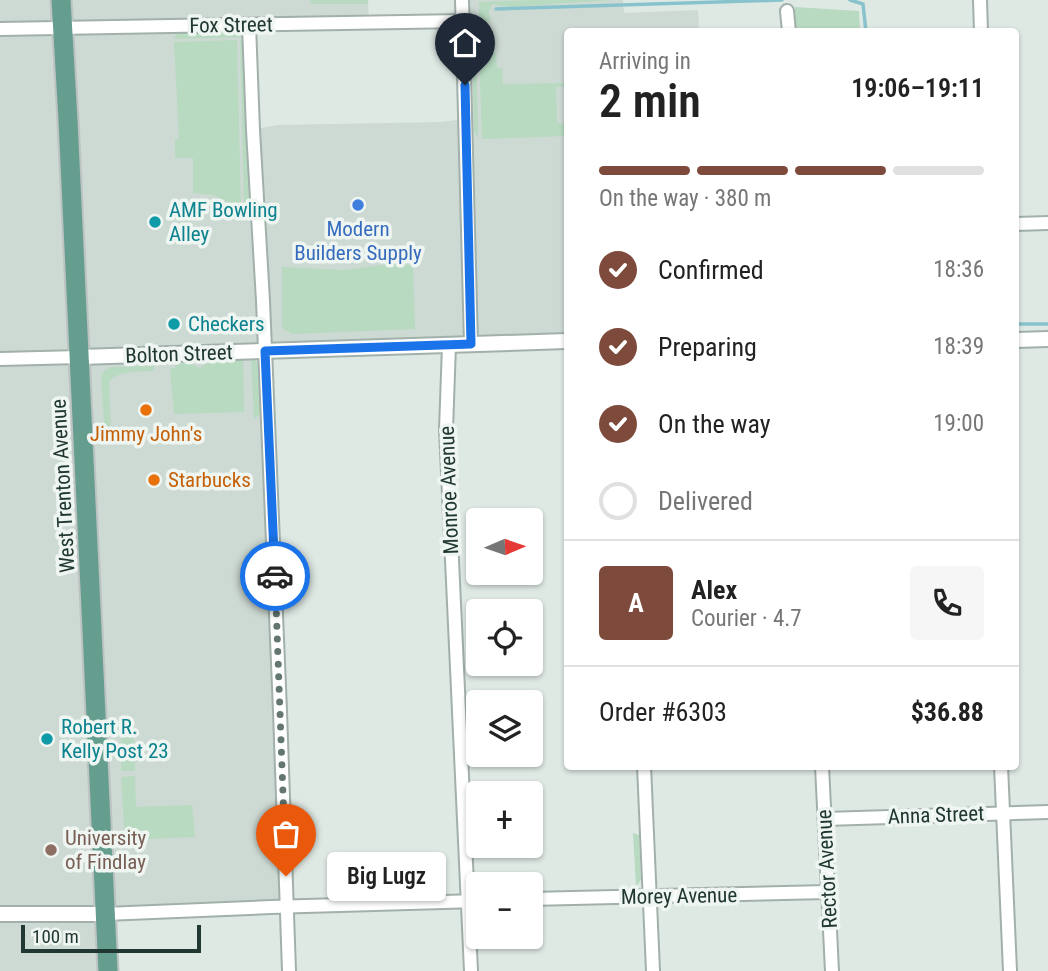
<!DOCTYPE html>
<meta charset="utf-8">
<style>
body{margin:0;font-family:"Roboto Condensed",sans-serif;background:#f6f6f6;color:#222;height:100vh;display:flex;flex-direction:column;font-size:26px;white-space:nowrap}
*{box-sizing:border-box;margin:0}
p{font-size:23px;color:#767676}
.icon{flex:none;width:38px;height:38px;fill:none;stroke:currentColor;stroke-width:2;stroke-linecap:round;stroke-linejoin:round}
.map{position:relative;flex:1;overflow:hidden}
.side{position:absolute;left:564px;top:28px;width:455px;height:742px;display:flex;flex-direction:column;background:#fff;border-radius:7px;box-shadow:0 2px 5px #0004}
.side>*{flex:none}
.needle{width:46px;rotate:88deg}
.buttons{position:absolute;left:466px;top:508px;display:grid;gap:14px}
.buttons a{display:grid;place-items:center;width:77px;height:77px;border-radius:7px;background:#fff;box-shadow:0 2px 5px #0004;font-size:35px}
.scale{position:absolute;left:21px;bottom:18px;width:180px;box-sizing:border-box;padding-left:7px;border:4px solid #213832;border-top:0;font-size:19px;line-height:24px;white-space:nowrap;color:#213832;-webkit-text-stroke:5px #eff6f2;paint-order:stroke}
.pin{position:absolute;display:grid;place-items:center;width:60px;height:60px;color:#fff;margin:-72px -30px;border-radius:50% 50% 50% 0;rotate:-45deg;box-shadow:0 0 7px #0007}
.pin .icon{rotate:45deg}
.courier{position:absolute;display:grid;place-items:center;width:70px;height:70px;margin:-35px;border:5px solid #1a73e8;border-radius:50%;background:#fff;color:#222;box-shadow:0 2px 9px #0007}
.bubble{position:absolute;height:49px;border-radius:7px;background:#fff;box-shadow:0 2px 5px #0004;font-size:23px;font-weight:600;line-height:49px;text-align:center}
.head em{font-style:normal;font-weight:600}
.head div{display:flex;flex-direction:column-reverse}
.head{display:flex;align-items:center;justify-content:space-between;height:119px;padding:0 35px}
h1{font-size:46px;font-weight:600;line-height:52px}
.bar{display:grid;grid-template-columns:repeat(4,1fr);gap:10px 7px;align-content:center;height:84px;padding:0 35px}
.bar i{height:9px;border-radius:5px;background:#e0e0e0}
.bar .on{background:#7d4a3b}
.bar p{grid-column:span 4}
.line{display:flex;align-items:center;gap:18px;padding:0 35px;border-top:2px solid #e0e0e0}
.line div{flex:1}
.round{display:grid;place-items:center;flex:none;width:74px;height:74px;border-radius:7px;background:#f6f6f6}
ol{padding:0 35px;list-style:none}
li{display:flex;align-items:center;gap:21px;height:77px}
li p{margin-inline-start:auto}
li .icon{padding:7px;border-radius:50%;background:#7d4a3b;color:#fff;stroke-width:4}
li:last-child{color:#767676}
li i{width:38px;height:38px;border:4px solid #e0e0e0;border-radius:50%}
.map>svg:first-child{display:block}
.built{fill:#cdd9d3}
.green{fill:#b8dac1}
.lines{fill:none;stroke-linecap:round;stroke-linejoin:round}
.stream{stroke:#88c3cd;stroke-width:3.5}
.minor-casing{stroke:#a2b0ab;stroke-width:16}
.tertiary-casing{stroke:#a2b0ab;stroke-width:18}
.primary-casing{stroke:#bcc3c2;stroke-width:23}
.minor{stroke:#fff;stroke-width:12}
.tertiary{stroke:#fff;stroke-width:14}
.primary{stroke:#659d8e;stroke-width:19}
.done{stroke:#647670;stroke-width:7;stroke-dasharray:0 12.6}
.route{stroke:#1a73e8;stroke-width:9}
.shop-dot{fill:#3f7fe0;stroke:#eff6f2;stroke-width:2.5}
.culture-dot{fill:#0f9aa8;stroke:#eff6f2;stroke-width:2.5}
.food-dot{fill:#e8710a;stroke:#eff6f2;stroke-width:2.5}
.education-dot{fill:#8d6e63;stroke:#eff6f2;stroke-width:2.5}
.labels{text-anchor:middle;stroke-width:7;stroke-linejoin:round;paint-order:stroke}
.street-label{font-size:21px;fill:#213832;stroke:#eff6f2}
.culture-label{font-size:21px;fill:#0d838f;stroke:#eff6f2;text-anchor:start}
.shop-label{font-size:21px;fill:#366cbe;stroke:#eff6f2}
.food-label{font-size:21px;fill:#c56008;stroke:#eff6f2}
.education-label{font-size:21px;fill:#785e54;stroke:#eff6f2;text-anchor:start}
</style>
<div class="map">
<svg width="1048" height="971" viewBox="0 0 1048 971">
<rect width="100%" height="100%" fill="#dfe9e4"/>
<!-- built -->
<path class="built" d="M0 0H368L369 23 249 25 255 129 279 125 440 122 465 119 462 0H623L624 13 698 10 699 31 567 32V341L265 352 287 906 106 914 108 971H0Z"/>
<!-- green -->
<g class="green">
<path d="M311 0H368V4H310Z"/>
<path d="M531 0H613L507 7 492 4 489 12 491 21 479 22V2Z"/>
<path d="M795 7 859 11 860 31H795Z"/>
<path d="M235 29 243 37 174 39 177 32 180 31Z"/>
<path d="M237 40 241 208 213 195 193 193V158H175V139H179L174 42Z"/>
<path d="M240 40H243L251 198 250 204 244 208Z"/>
<path d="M476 44 478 138 474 131 472 45Z"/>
<path d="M496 53 497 68H502L503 84 567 83V86L556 87 557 123 567 124V136L482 139 479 54Z"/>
<path d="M397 263 413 266 415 329 292 334 282 328V267L345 270Z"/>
<path d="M251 357C267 369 263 392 264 410L261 414 254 419Z"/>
<path d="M243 358 244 412 174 414 170 368H175L176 361 186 362 200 368 214 359Z"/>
<path d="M154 366V369L152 371C138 372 120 370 109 381L111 436 109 440H105L101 376 105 370 111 367Z"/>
<path d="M126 734 132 735 134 741 135 771H121V737Z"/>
<path d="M135 776 136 807 192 805 195 837 125 840 121 777Z"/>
<path d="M633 833 639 835 641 880 637 885H636Z"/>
</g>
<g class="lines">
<!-- stream -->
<g class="stream">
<path d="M850 0 863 4 866 32"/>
<path d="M496 9 782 0"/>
<path d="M1015 324H1048"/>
</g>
<defs>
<g id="minor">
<path d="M462 0 471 344"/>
<path d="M980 0 981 32"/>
<path d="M787 11 789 32"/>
<path d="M249 25 253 130 263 301 280 711 289 971"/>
<path d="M0 29 463 21"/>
<path d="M1015 224 1048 223"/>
<path d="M449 345 446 430 471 971"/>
<path d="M0 359 80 357"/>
<path d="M644 766 653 971"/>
<path d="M822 766 832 971"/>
<path d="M1001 766 1010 971"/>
<path d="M825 819 1048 812"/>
<path d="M530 899 828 892"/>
<path d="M105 914 271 907 478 901"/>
</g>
<g id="tertiary">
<path d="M1015 340 1048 339"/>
<path d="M80 357 567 341"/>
<path d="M0 914H105"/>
</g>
<path id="primary" d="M61 0 68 120 108 971"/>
</defs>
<!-- minor casing -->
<use href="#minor" class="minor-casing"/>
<!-- tertiary casing -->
<use href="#tertiary" class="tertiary-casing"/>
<!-- primary casing -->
<use href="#primary" class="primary-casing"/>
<!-- minor -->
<use href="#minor" class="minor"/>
<!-- tertiary -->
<use href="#tertiary" class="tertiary"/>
<!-- primary -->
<use href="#primary" class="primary"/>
</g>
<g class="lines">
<!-- done -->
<path class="done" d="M275 576 286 876"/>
<!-- route -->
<path class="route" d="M275 576 265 351 471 344 465 85"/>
</g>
<!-- markers -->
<circle class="shop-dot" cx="358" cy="205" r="7"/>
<g class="culture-dot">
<circle cx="155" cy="222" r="7"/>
<circle cx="174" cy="324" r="7"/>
<circle cx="47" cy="739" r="7"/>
</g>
<g class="food-dot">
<circle cx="146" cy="410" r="7"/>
<circle cx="154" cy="480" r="7"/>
</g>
<circle class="education-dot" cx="51" cy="850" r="7"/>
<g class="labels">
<!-- street labels -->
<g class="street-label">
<text transform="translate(231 25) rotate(-1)" y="7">Fox Street</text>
<text transform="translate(179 354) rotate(-2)" y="7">Bolton Street</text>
<text transform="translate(63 486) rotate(-93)" y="7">West Trenton Avenue</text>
<text transform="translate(449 490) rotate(-92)" y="7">Monroe Avenue</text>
<text transform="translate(936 815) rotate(-2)" y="7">Anna Street</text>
<text transform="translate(827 869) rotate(-93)" y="7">Rector Avenue</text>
<text transform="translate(679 896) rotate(-1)" y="7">Morey Avenue</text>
</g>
<!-- culture labels -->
<g class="culture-label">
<text x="169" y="217">AMF Bowling<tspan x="169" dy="24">Alley</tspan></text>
<text x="188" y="331">Checkers</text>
<text x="61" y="734">Robert R.<tspan x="61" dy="24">Kelly Post 23</tspan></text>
</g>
<!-- shop labels -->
<g class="shop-label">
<text x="358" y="236">Modern<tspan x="358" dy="24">Builders Supply</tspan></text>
</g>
<!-- food labels -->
<g class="food-label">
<text x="146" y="441">Jimmy John's</text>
<text x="168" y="487" text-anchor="start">Starbucks</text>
</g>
<!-- education labels -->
<g class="education-label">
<text x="65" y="845">University<tspan x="65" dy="24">of Findlay</tspan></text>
</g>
</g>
</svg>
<div class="buttons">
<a><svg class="needle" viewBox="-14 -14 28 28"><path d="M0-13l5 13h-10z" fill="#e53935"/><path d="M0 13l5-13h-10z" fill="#767676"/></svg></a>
<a><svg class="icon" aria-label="locate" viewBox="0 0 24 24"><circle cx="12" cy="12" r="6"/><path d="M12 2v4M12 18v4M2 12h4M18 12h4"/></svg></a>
<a><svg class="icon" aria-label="layers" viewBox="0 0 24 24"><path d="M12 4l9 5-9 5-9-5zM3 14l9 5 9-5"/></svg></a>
<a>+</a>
<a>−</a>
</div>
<div class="scale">100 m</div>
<div class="pin" style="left:286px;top:876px;background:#ea580c"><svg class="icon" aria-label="bag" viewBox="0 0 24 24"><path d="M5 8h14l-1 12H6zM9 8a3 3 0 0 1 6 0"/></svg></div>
<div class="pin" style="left:465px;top:85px;background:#1f2937"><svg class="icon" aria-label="home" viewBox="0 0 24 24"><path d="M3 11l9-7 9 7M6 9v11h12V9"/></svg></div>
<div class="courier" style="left:275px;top:576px"><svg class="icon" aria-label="car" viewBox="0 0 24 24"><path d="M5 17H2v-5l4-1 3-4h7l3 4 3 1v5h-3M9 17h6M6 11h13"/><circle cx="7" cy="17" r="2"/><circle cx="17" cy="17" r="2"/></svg></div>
<div class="bubble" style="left:327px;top:852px;width:119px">Big Lugz</div>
<section class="side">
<div class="head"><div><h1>2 min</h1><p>Arriving in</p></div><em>19:06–19:11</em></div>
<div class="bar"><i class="on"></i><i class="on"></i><i class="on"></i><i></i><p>On the way · 380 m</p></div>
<ol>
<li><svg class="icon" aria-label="check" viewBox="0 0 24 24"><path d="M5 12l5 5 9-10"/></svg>Confirmed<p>18:36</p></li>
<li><svg class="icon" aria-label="check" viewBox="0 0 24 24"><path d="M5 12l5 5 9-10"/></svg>Preparing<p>18:39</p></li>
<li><svg class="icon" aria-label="check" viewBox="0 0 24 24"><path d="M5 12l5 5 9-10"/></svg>On the way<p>19:00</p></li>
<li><i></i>Delivered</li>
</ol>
<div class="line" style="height:126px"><b class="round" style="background:#7d4a3b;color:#fff">A</b><div><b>Alex</b><p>Courier · 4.7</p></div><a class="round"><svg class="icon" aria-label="phone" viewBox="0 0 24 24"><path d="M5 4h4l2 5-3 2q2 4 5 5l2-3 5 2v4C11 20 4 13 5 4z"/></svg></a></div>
<div class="line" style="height:91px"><div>Order #6303</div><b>$36.88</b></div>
</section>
</div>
